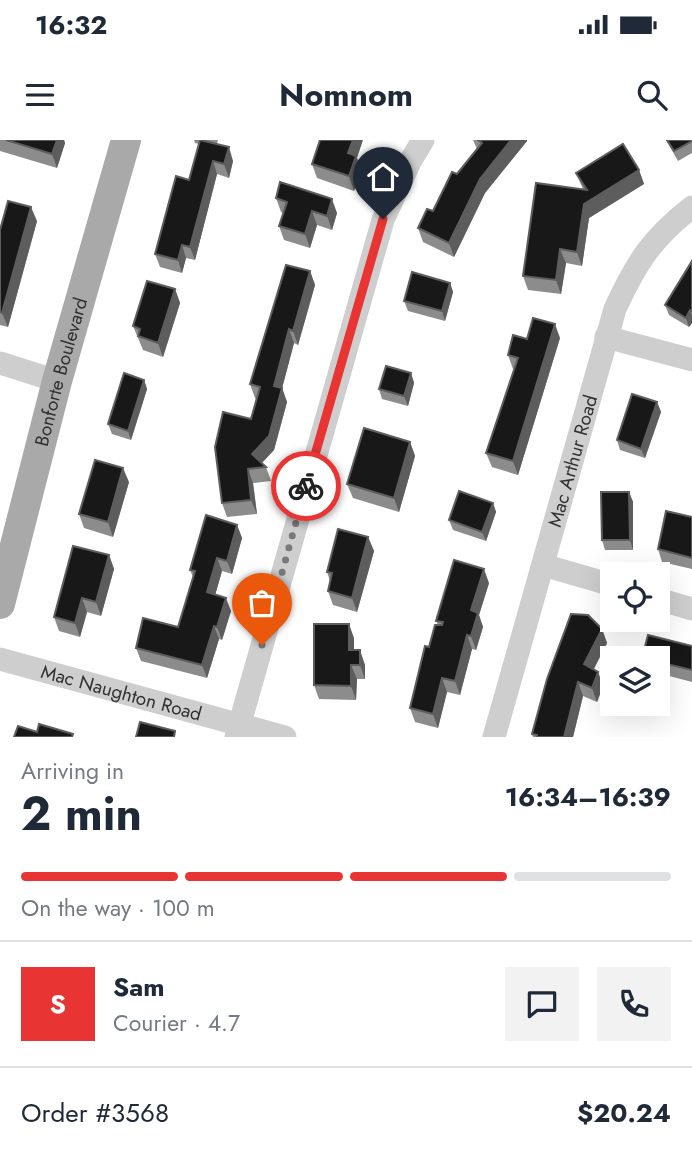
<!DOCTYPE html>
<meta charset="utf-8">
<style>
body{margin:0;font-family:Jost,sans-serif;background:#f2f2f3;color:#1f2937;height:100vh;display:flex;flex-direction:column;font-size:26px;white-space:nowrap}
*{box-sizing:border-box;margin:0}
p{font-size:23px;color:#747a83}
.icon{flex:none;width:38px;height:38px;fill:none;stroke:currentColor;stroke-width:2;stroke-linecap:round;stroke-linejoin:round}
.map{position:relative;height:597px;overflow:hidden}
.side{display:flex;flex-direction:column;background:#fff;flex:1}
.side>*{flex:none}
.tools{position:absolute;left:600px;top:422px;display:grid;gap:14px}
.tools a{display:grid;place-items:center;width:70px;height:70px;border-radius:0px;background:#fff;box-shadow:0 7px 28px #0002;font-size:35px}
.pin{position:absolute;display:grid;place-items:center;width:60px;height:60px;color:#fff;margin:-72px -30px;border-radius:50% 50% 50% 0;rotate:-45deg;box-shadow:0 0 7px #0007}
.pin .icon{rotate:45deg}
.courier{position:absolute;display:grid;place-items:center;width:70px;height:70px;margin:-35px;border:5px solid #e83533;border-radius:50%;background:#fff;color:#222;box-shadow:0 2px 9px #0007}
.summary em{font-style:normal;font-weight:700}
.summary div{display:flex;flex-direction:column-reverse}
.summary{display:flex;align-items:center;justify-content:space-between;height:119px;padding:0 21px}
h1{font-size:46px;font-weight:700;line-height:52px}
.bar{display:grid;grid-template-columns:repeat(4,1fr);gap:10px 7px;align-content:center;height:84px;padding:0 21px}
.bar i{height:9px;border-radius:5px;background:#e0e1e3}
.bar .selected{background:#e83533}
.bar p{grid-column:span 4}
.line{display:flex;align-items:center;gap:18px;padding:0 21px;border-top:2px solid #e0e1e3}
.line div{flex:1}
.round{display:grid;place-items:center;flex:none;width:74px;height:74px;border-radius:0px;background:#f2f2f3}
.status{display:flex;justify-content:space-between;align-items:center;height:49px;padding:0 35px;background:#fff;direction:ltr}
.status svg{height:19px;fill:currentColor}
header{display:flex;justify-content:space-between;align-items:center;height:91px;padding:0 21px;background:#fff;font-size:32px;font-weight:700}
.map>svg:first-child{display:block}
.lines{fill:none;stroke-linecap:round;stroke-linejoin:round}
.minor{stroke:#cecece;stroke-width:23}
.major{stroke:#a9a9a9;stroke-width:30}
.wall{fill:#8c8c8c}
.shaded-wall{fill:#5d5d5d}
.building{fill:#181818;stroke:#5d5d5d;stroke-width:2}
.done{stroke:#797979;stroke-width:7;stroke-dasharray:0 12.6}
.route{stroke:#e83533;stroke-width:9}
.labels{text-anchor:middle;stroke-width:7;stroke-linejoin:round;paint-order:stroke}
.street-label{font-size:19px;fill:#313131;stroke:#fff}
</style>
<div class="status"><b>16:32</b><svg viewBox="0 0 49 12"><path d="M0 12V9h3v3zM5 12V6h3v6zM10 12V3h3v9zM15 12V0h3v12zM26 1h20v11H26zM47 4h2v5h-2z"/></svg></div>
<header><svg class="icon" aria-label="menu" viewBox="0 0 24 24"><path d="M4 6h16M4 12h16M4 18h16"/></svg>Nomnom<svg class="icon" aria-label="search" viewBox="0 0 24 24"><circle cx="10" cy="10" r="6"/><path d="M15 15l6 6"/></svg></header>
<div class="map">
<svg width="692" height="597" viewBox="0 0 692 597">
<rect width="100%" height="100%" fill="#fff"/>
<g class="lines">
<!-- minor -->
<g class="minor">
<path d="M606 197 692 220"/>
<path d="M0 223 57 241"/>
<path d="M543 425 612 445"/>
<path d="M658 459 692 469"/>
<path id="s1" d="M0 519 285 597"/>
<path d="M236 597 383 80 411 20 423 0"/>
<path id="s2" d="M494 597 615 169C636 123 652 98 692 67"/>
</g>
<!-- major -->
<path class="major" id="s3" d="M0 464 57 241 126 0"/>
</g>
<!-- wall -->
<g class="wall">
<path d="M0 0H64L65 3 57 28 0 11Z"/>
<path d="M194 0H218L217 4 233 21 229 38 217 34 195 120 186 118 182 133 160 127 155 114 189 40 199 4 195 3Z"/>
<path d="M473 0H527V1L485 53 454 117 423 102 418 88 433 71 457 34 477 9Z"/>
<path d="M666 0H692V13L678 21Z"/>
<path d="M357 18 361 30 354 51 317 38 312 24Z"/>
<path d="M639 30 644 44 589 78 582 126 566 123 561 154 528 150 523 136 583 49 576 33Z"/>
<path d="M276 58 337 73 332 90 317 85 310 108 284 100 279 86 283 73 281 72Z"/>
<path d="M37 81 8 187 0 185V90Z"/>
<path d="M692 121V183L689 187 669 175 665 165Z"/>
<path d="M310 131 315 145 298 205 294 203 282 248 287 262 274 310 262 323 266 327 271 341 253 343 257 374 227 377 222 363 251 279 256 259 255 258 250 244Z"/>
<path d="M450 143 453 152 445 181 408 171 404 161Z"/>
<path d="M175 149 180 163 163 217 143 210 133 186Z"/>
<path d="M560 198 518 335 492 327 486 313 514 230 513 229 508 215Z"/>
<path d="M411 233 414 243 408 266 382 259 379 249Z"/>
<path d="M144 240 147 249 131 300 112 294 108 284Z"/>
<path d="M657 262 661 272 645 318 620 310 617 300Z"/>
<path d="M410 302 415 316 399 372 353 358 347 344Z"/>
<path d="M129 342 113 397 84 388 79 374Z"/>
<path d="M629 352 633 362V410H605L602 400Z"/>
<path d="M493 363 496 372 486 401 453 390 449 380Z"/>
<path d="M692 377V429L662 422 658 409Z"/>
<path d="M237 385 242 398 232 434 222 431 215 455 231 471 222 500 219 499 207 538 141 521 136 508 178 487 193 437 190 430Z"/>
<path d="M368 397 374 411 357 472 333 465 328 451 330 441 327 432Z"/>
<path d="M109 415 114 429 101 476 87 472 80 497 59 491 54 477Z"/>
<path d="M489 443 479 475 483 487 476 510 472 509 460 555 447 552 438 588 415 582 410 568 429 507 438 485 436 481Z"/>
<path d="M602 489 607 503 594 529 598 532 603 546 597 562 583 556 573 597H533L532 594Z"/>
<path d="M354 498V510L365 525V539H357L356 560 319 559 314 545Z"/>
<path d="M692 506V542L658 533V518Z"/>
</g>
<!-- shaded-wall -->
<g class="shaded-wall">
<path d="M57 0H64L65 3 57 28 52 14Z"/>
<path d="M353 0H363L357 18 361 30 354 51 349 36 348 13Z"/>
<path d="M511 0H527V1L485 53 454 117 449 103 480 39Z"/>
<path d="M229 7 233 21 229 38 224 24Z"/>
<path d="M213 21 217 34 195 120 190 107Z"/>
<path d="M639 30 644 44 589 78 582 126 577 112 584 64Z"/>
<path d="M332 59 337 73 332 90 327 76Z"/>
<path d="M31 67 37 81 8 187 2 173Z"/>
<path d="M312 71 317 85 310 108 305 94Z"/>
<path d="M182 105 186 118 182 133 178 120Z"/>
<path d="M560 109 566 123 561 154 556 140Z"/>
<path d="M310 131 315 145 298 205 293 191Z"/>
<path d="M450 143 453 152 445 181 442 171Z"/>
<path d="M175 149 180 163 163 217 158 203Z"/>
<path d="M690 170 692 176V183L689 187 686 178Z"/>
<path d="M555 184 560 198 518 335 513 321Z"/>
<path d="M289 189 294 203 279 260 274 246Z"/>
<path d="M411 233 414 243 408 266 404 256Z"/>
<path d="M144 240 147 249 131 300 128 291Z"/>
<path d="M282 248 287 262 274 310 257 328 252 314Z"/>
<path d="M657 262 661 272 645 318 641 309Z"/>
<path d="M410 302 415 316 399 372 394 358Z"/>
<path d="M123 328 129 342 113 397 108 382Z"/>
<path d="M248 329 253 343 257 374 251 360Z"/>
<path d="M629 352 633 362V410L630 400Z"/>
<path d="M493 363 496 372 486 401 482 392Z"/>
<path d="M237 385 242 398 232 434 227 421Z"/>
<path d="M368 397 374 411 357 472 352 458Z"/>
<path d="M109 415 114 429 101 476 96 462Z"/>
<path d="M217 418 222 431 212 466 207 452Z"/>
<path d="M484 429 489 443 479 475 483 487 476 510 471 496V470Z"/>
<path d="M82 458 87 472 80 497 75 483Z"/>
<path d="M226 458 231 471 222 500 217 487Z"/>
<path d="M349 484 354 498V524L349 510Z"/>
<path d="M214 486 219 499 207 538 202 525Z"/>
<path d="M602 489 607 503 589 538 584 524Z"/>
<path d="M467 495 472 509 460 555 455 541Z"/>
<path d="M360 510 365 525V539L360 525Z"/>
<path d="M351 525 357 539 356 560 351 546Z"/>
<path d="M598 532 603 546 597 562 592 548Z"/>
<path d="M442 538 447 552 438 588 433 574Z"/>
<path d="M578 542 583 556 573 597H564Z"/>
</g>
<!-- building -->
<g class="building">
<path d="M6 0H57L52 14Z"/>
<path d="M200 0 229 7 224 24 213 21 190 107 182 105 178 120 155 114 176 36 189 40Z"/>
<path d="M320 0H353L348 13 356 16 349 36 312 24Z"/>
<path d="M478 0H511L480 39 449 103 418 88 427 69 433 71 452 32 457 34 482 3Z"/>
<path d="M667 0H692V1L674 11Z"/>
<path d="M623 4 639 30 584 64 577 112 560 109 556 140 523 136 536 43 587 50 576 33Z"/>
<path d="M280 42 332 59 327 76 312 71 305 94 279 86 287 62 276 58Z"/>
<path d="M8 61 31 67 2 173 0 172V90Z"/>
<path d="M692 121V171L690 170 686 178 665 165Z"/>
<path d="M286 125 310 131 293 191 289 189 274 246 282 248 269 296 252 314 266 327 248 329 251 360 222 363 215 307 223 272 251 279 260 247 250 244Z"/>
<path d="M412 132 450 143 442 171 404 161Z"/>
<path d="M147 141 175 149 158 203 138 196 140 189 133 186Z"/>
<path d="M533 178 555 184 513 321 486 313 518 218 508 215 513 195 527 199Z"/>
<path d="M386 226 411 233 404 256 379 249Z"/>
<path d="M124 233 144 240 128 291 108 284Z"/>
<path d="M632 254 657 262 641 309 617 300Z"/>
<path d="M364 288 410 302 394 358 347 344Z"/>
<path d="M95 320 123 328 108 382 79 374Z"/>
<path d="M459 351 493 363 482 392 449 380Z"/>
<path d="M601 352H629L630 400H602Z"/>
<path d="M666 371 692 377V418L658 409Z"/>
<path d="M206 375 237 385 227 421 217 418 207 452 226 458 217 487 214 486 202 525 136 508 143 478 178 487 195 431 190 430Z"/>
<path d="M338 389 368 397 352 458 328 451 332 433 327 432Z"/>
<path d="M73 406 109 415 96 462 82 458 75 483 54 477Z"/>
<path d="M454 420 484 429 471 470 478 473 471 496 467 495 455 541 442 538 433 574 410 568 425 506 429 507 435 485H442L443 482 436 481Z"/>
<path d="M571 474 588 475 602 489 584 524 598 532 592 548 578 542 564 597H537V595L532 594 547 539Z"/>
<path d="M314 484H349V510H360V525H351V546L314 545Z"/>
<path d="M648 495 692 506V530L658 522V518H642Z"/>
<path d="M140 582 175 591 174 597H136Z"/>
<path d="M39 584 73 594 72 597H14L18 586 37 592Z"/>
</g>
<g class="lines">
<!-- done -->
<path class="done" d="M262 505 306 346"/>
<!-- route -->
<path class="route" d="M306 346 383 79"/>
</g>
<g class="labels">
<!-- street labels -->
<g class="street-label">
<text dy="7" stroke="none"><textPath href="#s3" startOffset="240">Bonforte Boulevard</textPath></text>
<text dy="7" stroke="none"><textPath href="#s2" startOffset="287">Mac Arthur Road</textPath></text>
<text dy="7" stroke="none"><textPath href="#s1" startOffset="126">Mac Naughton Road</textPath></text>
</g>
</g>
</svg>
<div class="tools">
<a><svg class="icon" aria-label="locate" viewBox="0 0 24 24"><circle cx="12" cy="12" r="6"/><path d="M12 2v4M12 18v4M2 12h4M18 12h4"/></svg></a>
<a><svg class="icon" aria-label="layers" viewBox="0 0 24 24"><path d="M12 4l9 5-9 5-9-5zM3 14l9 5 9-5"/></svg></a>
</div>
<div class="pin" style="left:262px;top:505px;background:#ea580c"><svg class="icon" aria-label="bag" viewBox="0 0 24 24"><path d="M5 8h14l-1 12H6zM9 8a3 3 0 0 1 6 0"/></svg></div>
<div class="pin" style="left:383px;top:79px;background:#1f2937"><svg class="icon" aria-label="home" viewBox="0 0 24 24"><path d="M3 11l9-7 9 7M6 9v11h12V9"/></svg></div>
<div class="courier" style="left:306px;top:346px"><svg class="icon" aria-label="bike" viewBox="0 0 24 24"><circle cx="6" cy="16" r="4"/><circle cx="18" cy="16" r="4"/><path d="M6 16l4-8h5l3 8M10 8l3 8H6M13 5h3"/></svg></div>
</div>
<section class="side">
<div class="summary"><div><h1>2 min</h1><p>Arriving in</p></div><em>16:34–16:39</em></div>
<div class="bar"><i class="selected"></i><i class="selected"></i><i class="selected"></i><i></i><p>On the way · 100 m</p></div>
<div class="line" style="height:126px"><b class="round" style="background:#e83533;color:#fff">S</b><div><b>Sam</b><p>Courier · 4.7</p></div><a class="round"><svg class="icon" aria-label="chat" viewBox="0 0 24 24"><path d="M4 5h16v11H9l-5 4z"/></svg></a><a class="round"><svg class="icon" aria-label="phone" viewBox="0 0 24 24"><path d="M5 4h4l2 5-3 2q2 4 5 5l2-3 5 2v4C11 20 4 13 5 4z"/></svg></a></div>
<div class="line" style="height:91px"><div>Order #3568</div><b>$20.24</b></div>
</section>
